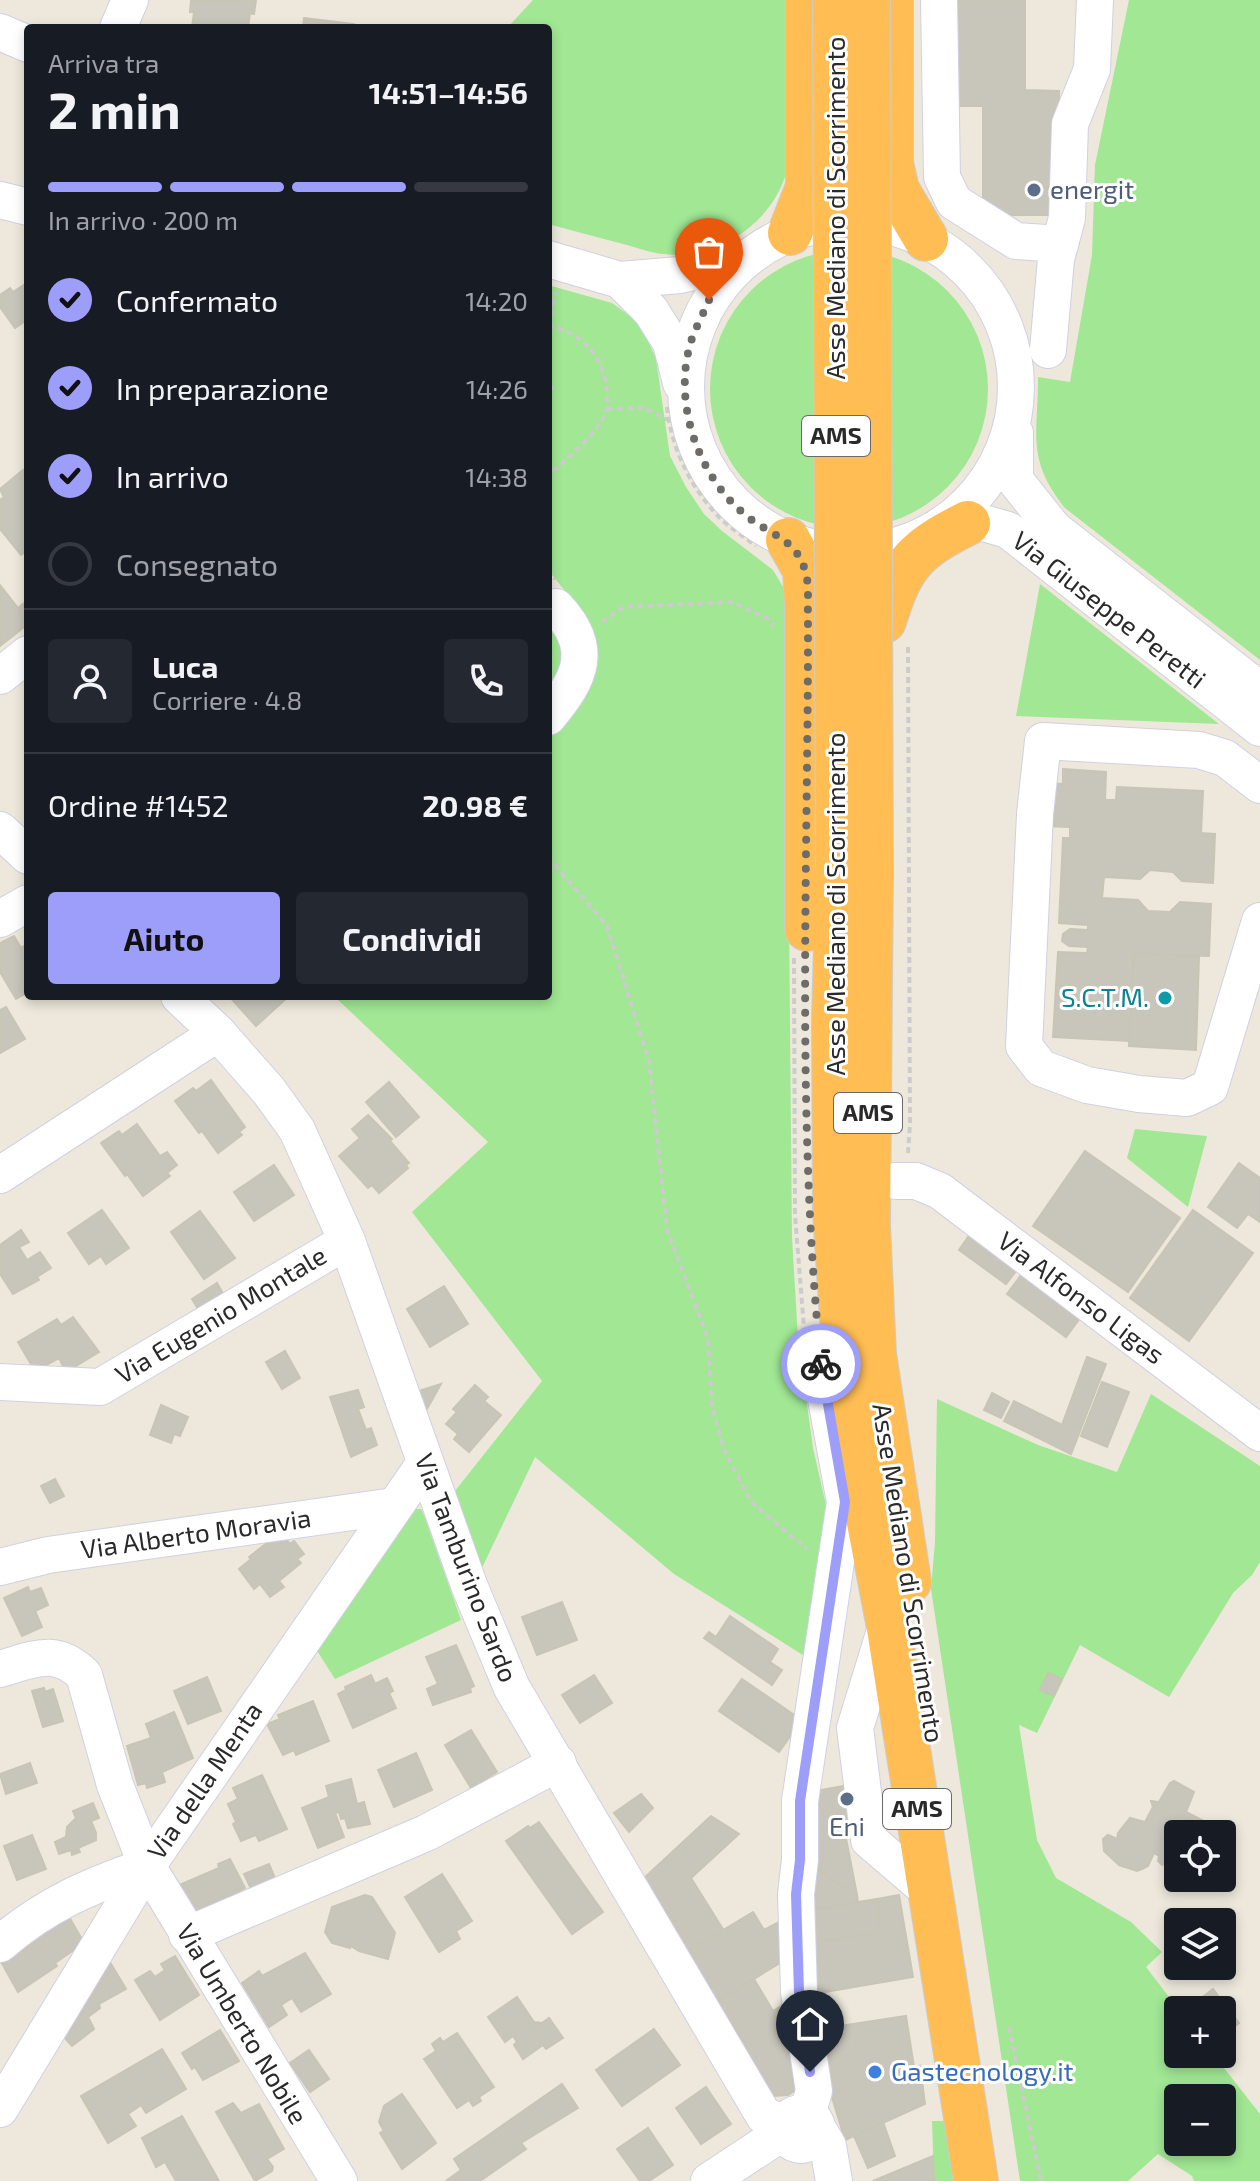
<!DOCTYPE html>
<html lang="it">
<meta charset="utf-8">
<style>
body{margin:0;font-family:"Exo 2",sans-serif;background:#242831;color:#f1f3f6;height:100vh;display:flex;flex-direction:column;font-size:30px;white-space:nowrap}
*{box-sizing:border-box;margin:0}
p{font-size:26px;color:#9ea1a6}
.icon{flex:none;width:44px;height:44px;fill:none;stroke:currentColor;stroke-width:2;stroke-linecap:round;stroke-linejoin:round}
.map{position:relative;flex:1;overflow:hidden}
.drawer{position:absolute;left:24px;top:24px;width:528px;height:976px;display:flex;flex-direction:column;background:#171b24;border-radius:8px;box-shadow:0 4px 12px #0003}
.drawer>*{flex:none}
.buttons{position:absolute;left:1164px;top:1820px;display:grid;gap:16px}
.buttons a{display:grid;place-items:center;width:72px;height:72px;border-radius:8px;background:#171b24;box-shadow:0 4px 12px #0003;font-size:40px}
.pin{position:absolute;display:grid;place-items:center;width:68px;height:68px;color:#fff;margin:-82px -34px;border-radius:50% 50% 50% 0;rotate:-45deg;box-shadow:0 0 8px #0007}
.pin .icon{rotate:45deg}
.courier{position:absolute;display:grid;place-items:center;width:80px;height:80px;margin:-40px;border:6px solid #9d9efa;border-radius:50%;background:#fff;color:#222;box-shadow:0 2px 10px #0007}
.overview em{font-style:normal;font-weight:700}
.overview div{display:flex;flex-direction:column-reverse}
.overview{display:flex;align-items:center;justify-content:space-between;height:136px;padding:0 24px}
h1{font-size:52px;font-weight:700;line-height:60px}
.bar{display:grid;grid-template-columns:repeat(4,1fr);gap:12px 8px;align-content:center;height:96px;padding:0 24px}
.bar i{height:10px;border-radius:6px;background:#363941}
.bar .active{background:#9d9efa}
.bar p{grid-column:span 4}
.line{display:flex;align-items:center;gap:20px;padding:0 24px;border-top:2px solid #363941}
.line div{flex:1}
.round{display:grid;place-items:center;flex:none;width:84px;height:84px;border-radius:8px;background:#242831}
ol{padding:0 24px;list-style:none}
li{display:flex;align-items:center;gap:24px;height:88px}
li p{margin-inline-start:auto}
li .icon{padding:8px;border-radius:50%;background:#9d9efa;color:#111;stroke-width:4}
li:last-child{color:#9ea1a6}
li i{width:44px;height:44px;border:4px solid #363941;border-radius:50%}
.primary-button{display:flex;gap:16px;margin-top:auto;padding:16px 24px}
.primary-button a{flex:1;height:92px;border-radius:8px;background:#9d9efa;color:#111;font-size:32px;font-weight:700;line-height:92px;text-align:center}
.primary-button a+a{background:#242831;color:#f1f3f6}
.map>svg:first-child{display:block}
.green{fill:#a1e794;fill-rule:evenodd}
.building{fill:#c8c5bb;stroke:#c8c5b5;stroke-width:2}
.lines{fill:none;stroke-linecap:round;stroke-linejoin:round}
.minor-casing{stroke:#d0d0e4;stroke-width:38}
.highway-casing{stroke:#ccc;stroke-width:46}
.path{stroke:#ccc;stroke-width:4;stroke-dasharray:6 4;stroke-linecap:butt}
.minor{stroke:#fff;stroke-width:36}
.highway{stroke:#ffbd54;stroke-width:44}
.highway-bridge-casing{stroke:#ccc;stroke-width:46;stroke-linecap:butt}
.highway-bridge{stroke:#ffbd54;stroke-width:44}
.done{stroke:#6e6c68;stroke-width:8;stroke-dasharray:0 14.4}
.route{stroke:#9d9efa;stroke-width:10}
.service-dot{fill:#5c6f8a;stroke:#fff;stroke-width:3}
.culture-dot{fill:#0f9aa8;stroke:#fff;stroke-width:3}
.shop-dot{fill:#3f7fe0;stroke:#fff;stroke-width:3}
.labels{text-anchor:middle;stroke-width:6;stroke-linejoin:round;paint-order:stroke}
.shield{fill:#fff;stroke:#6a6a6a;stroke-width:2}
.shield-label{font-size:24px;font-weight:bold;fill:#2a2a2a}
.service-label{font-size:26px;fill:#4e5e75;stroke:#fff;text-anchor:start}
.street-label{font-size:26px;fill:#2a2a2a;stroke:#fff}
.culture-label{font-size:26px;fill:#0d838f;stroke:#fff;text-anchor:end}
.shop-label{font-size:26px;fill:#366cbe;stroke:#fff;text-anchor:start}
</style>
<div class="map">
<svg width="1260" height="2181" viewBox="0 0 1260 2181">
<rect width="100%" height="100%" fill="#ede8db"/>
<!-- green -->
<g class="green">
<path d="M533 0H786L785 177C768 226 716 260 663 254 651 253 638 248 627 245 600 238 574 231 548 224V28H507Z"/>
<path d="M1129 0H1260V660L1065 508C1026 459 1038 435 1038 377L1070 382 1092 255 1095 165Z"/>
<circle cx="849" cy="389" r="139"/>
<path d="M548 285 612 303 633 318 646 336 656 359 670 456 686 487 704 514 722 531 773 570 786 592 792 1237 798 1339 813 1448 831 1527 816 1568 806 1657 674 1574 535 1457 480 1572 451 1496 542 1381 412 1212 488 1142 334 996H548V627L574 602 548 570Z"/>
<path d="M1040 584 1219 724 1016 716Z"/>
<path d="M1135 1129 1207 1136 1188 1207 1127 1158Z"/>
<path d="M1151 1394 1260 1466V1562L1252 1575 1233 1593 1169 1697 1080 1645 1037 1733 1019 1725 1037 1840 1056 1878 1131 1922 1162 1952 1146 1967 1179 2010 1178 2054H1213L1260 2114V2181H1194L1192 2176 1158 2154 1128 2181H1020L931 1589 935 1542 937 1399 1038 1445 1117 1472ZM1178 2098H1222V2142H1178Z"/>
<path d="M410 1509H421L425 1518 461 1620 335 1679 314 1646Z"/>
<path d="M932 2121H954L963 2181H934Z"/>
</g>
<!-- building -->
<g class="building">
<path d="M191 0 206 1 256 0 254 14 250 13 248 28H192L194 12H190Z"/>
<path d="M948 0H1025V90L1059 91 1058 215H983V106H948Z"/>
<path d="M304 18 354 24 353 28H303Z"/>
<path d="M28 282V319L15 328 0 307V295L10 288 13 292Z"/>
<path d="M23 470 28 476V550L21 555 0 529V500L4 497 0 489Z"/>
<path d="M0 585 18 608 24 603 28 607V624L0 646Z"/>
<path d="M1063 769 1106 772 1105 800H1116L1117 787 1203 791 1201 833 1215 834 1213 883 1182 881 1173 872 1150 870 1140 879 1104 877 1102 898 1138 900 1148 911 1170 912 1180 902 1211 904 1209 956 1134 954 1130 1041 1053 1037 1058 952 1087 953 1088 947 1069 946 1062 941 1063 934 1070 929 1088 930V925L1059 923 1063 838H1070V827L1046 826 1049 783 1063 784Z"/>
<path d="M14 936 21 948 24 946 28 953V992L16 999 0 972V943Z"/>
<path d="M1134 954 1199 956 1196 1050 1129 1046Z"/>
<path d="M229 996H289L256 1026Z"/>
<path d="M6 1007 25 1039 0 1053V1010Z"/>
<path d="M211 1080 245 1127 239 1132 242 1135 218 1153 202 1131 199 1133 175 1101 193 1088 196 1091Z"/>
<path d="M389 1082 419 1117 396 1137 366 1102Z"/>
<path d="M368 1115 392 1139 390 1141 409 1163 406 1165 408 1168 379 1193 372 1185 368 1188 339 1156 360 1138 352 1129Z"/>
<path d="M137 1124 160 1156 167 1152 177 1165 167 1173 170 1176 143 1196 127 1174 125 1176 101 1143 119 1131 122 1135Z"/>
<path d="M1085 1151 1180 1218 1128 1292 1033 1226Z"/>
<path d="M1239 1163 1260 1178V1222L1248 1214 1237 1228 1208 1207Z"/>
<path d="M274 1165 294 1195 254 1221 234 1192Z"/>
<path d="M102 1210 129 1248 106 1264 101 1256 89 1264 68 1233Z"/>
<path d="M1193 1210 1253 1253 1189 1341 1130 1298Z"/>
<path d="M200 1211 235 1258 204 1279 171 1232Z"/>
<path d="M21 1230 29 1242 19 1247 27 1260 40 1252 51 1268 37 1277 39 1280 13 1294 0 1274V1245Z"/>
<path d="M971 1233 1019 1267 1006 1284 959 1250Z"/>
<path d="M1024 1271 1083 1314 1066 1337 1007 1294Z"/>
<path d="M217 1283 225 1297 200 1312 192 1299Z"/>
<path d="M444 1286 468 1324 430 1347 407 1309Z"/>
<path d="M73 1317 99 1352 66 1372 59 1358 35 1371 18 1342 57 1319 61 1325Z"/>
<path d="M285 1351 300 1378 282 1389 266 1362Z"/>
<path d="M1087 1357 1106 1364 1071 1454 1004 1421 1014 1401 1062 1425Z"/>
<path d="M1102 1382 1129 1392 1107 1447 1081 1436Z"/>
<path d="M441 1384 424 1414 416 1392Z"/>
<path d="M475 1385 488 1397 484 1401 501 1415 469 1452 454 1439 458 1434 446 1424 457 1412 453 1409Z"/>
<path d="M358 1390 364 1407 358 1409 366 1430 371 1428 377 1445 351 1457 330 1397Z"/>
<path d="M992 1393 1009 1402 1001 1418 984 1410Z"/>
<path d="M161 1405 188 1417 180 1436 174 1434 171 1443 150 1435Z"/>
<path d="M55 1479 64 1496 50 1503 41 1486Z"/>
<path d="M281 1532 290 1544 294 1541 304 1554 297 1559 301 1563 279 1581 284 1587 270 1597 260 1584 254 1589 239 1569 251 1559 249 1557Z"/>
<path d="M28 1587 30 1592 41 1588 48 1605 35 1611 42 1627 22 1636 4 1598Z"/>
<path d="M562 1602 577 1640 537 1655 522 1617Z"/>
<path d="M730 1616 778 1649 770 1662 782 1670 772 1685 704 1638 709 1632 716 1637Z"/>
<path d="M456 1645 474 1686 470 1688 471 1692 433 1705 427 1689 438 1684 426 1657Z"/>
<path d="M1048 1673 1062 1679 1054 1696 1040 1690Z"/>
<path d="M371 1675 375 1684 387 1678 393 1691 389 1693 396 1708 353 1728 338 1694 346 1690 345 1687Z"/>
<path d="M594 1675 612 1703 580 1723 562 1695Z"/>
<path d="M207 1677 221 1711 188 1724 174 1691Z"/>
<path d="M742 1679 800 1719V1723L779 1752 719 1711Z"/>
<path d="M44 1688 45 1692 53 1689 63 1721 43 1727 32 1691Z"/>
<path d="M313 1701 329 1741 296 1755 294 1750 283 1755 267 1724 280 1719 278 1715Z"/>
<path d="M174 1712 193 1758 162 1772 165 1782 147 1788 146 1783 138 1785 127 1746 151 1738 146 1724Z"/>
<path d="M471 1730 497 1772 471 1788 445 1745Z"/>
<path d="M416 1753 432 1790 394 1807 378 1770Z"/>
<path d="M30 1763 37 1783 6 1794 0 1774Z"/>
<path d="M262 1775 287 1829 259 1841 256 1835 241 1841 233 1824 236 1822 228 1804 238 1799 233 1788Z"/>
<path d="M351 1779 357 1804 364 1802 370 1824 348 1828 345 1818 341 1819 339 1812 335 1813 344 1837 318 1848 302 1808 329 1797 326 1786Z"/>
<path d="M1174 1781 1194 1792 1186 1812 1225 1832 1228 1841 1224 1859 1222 1861V1834H1178L1177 1864 1168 1862 1162 1865 1158 1861 1159 1856 1154 1853 1148 1866 1142 1869 1137 1871 1119 1865 1104 1851 1103 1839 1108 1835 1117 1839 1118 1833 1130 1818 1145 1822 1153 1807 1151 1801 1159 1802 1170 1783Z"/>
<path d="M866 1782 873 1819 843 1823 857 1895 820 1872 804 1793Z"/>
<path d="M641 1794 653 1808 629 1832 614 1813Z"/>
<path d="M93 1803 99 1818 91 1821 96 1833V1840L78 1848 80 1852 72 1855 71 1850 59 1854 55 1842 66 1837 67 1827 76 1818 73 1811Z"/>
<path d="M711 1816 739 1834 691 1878 724 1931 685 1953 641 1881Z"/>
<path d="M539 1822 603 1912 572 1934 506 1841 528 1826 530 1828Z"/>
<path d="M32 1835 46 1869 17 1880 4 1846Z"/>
<path d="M230 1859 245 1888 229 1896 232 1903 188 1922 170 1889 219 1868 218 1864Z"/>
<path d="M808 1859 819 1866 820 1872 857 1895 858 1903 810 1910Z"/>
<path d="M269 1864 277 1883 253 1893 244 1874Z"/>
<path d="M442 1874 472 1921 456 1931 460 1939 439 1952 405 1897Z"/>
<path d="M365 1895 372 1897 395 1933 388 1959 359 1951 351 1946 350 1948 332 1943 325 1932 332 1907Z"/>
<path d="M899 1895 913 1977 825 1992 827 2028 906 2016 914 2067 920 2066 925 2104 845 2140 812 2031 800 1945 880 1932 877 1899Z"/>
<path d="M877 1899 880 1932 800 1945 810 1910Z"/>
<path d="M753 1912 764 1930 785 1919V1960L714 2003 685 1953Z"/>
<path d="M68 1915 84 1943 55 1963 57 1966 18 1992 0 1960Z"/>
<path d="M305 1953 331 1994 301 2012 292 1998 281 2005 287 2015 269 2027 242 1983 259 1971 262 1976Z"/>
<path d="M175 1956 199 1995 160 2020 135 1980 150 1971 155 1977 165 1970 161 1964Z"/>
<path d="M108 1959 126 1989 99 2004 100 2008 88 2017 94 2029 72 2046 61 2034Z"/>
<path d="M754 1979 773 2011 788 2002 797 2089 788 2095 772 2096 714 2003Z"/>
<path d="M1213 1989 1239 2023 1222 2036 1227 2042 1222 2046V2010H1186Z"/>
<path d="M517 1997 534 2022 542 2023 549 2018 563 2038 546 2049 543 2045 523 2059 514 2045 517 2042 513 2036 505 2042 488 2017Z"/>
<path d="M654 2029 680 2065 622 2106 596 2070Z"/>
<path d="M220 2030 239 2061 203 2080 195 2067 192 2069 182 2053Z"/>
<path d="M457 2033 494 2087 479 2097 481 2101 473 2106 469 2100 457 2108 424 2059 436 2051 432 2044 440 2038 443 2042Z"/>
<path d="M162 2049 186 2089 146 2113 141 2105 128 2114 136 2126 108 2143 81 2096Z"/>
<path d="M309 2050 329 2079 310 2092 290 2063Z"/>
<path d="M562 2084 578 2108 521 2143 526 2149 480 2181H446L461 2170 454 2159Z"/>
<path d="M706 2087 731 2124 701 2144 676 2108Z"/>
<path d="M402 2094 436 2143 402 2169 380 2133 384 2131 379 2122 384 2106Z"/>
<path d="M233 2103 241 2113 259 2104 284 2149 267 2159 273 2167 272 2171 255 2181 216 2112Z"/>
<path d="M182 2116 219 2181H176L165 2162 156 2167 142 2138Z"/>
<path d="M883 2122 895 2156 868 2168 854 2136Z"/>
<path d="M648 2128 673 2165 649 2181H640L617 2149Z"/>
<path d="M933 2156 934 2181H873Z"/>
</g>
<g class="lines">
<defs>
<g id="minor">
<path d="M939 0 942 177 954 202 1016 241 1060 244"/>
<path d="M118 28 130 0"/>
<path d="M0 32 28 44"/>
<path d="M0 200 28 207"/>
<circle cx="851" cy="387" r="165"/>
<path d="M548 259 620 280 680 275 742 262"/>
<path d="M620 280 651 311 671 343 681 383"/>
<path d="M1048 350 1056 259 1067 218 1070 124 1092 69 1095 0"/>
<path d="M1015 433V480L1054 529 1260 690"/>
<path d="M946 522H980L1008 530 1260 728"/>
<path d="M0 676 28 654"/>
<path d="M548 717C581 678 595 648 556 607"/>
<path d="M1260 785 1225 758 1199 750 1043 741 1035 814 1024 1046 1041 1068 1087 1085 1139 1094 1187 1098 1210 1087 1260 921"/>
<path d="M0 830 28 856"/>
<path d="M0 919 28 903"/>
<path d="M179 996 218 1033 269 1091 297 1130 347 1241 469 1585 512 1688 764 2116 786 2123"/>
<path d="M0 1175 218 1033"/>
<path d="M896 1181H916L940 1191 1260 1433"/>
<path d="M0 1382 100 1387 347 1241"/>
<path d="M0 1567 48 1555 394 1506"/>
<path d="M887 1624 855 1728 869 1840 931 1893"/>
<path d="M0 1669C34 1659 56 1647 84 1675L115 1785 147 1866 339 2181"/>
<path d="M187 1935 426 1833 558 1763"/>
<path d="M0 1944C46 1904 90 1886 147 1866"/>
<path d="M0 2109 147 1866 425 1463"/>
<circle cx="801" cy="2129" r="16"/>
<path d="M807 2114 814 2091 799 1992 796 1894 800 1860V1801L845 1502 822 1377"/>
<path d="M818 2129 828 2146 834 2181"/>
<path d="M709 2181 785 2131"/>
</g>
<g id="highway">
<path d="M891 0V163L897 190 926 239"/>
<path d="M790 233 808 187V0"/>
<path d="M788 540 805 570 807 606V929"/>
<path d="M884 621C902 563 914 550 968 523"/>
<path d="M838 871 834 1020 835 1212 842 1318 864 1496 888 1622 976 2181"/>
<path d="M871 871 868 1225 874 1354 909 1582"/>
</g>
</defs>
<!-- minor casing -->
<use href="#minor" class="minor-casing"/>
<!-- highway casing -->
<use href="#highway" class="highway-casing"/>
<!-- path -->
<g class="path">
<path d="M548 325C583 334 605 357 607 394 607 400 608 406 606 412 594 438 568 457 548 476"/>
<path d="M549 325 556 292"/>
<path d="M548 388H556"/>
<path d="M667 407C671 447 690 486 717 515 728 527 744 536 756 546"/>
<path d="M607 409 645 408 668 420"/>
<path d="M548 570 555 579"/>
<path d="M602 622 624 607 732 602 768 619 774 625"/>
<path d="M548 857 607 926 649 1061 667 1230 708 1339 712 1405 724 1450 751 1502 807 1549"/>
<path d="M794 958 795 1215 806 1353"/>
<path d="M908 1153 910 1124 908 645"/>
<path d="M1009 2027 1041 2181"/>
</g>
<!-- minor -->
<use href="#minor" class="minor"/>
<!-- highway -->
<use href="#highway" class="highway"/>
<defs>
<g id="highway-bridge">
<path d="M835 0 838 871"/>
<path d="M868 0 871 871"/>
</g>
</defs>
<!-- highway-bridge casing -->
<use href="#highway-bridge" class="highway-bridge-casing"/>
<!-- highway-bridge -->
<use href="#highway-bridge" class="highway-bridge"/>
</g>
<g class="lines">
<!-- done -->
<path class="done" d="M709 300C703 315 694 330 690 345 673 405 699 479 748 517 770 535 795 538 805 570 810 585 807 608 808 625 808 871 796 1119 821 1364"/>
<!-- route -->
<path class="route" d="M810 2072 799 1992 796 1894 800 1860V1801L845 1502 821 1364"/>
</g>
<!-- markers -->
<g class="service-dot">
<circle cx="1034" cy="190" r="8"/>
<circle cx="847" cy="1799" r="8"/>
</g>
<circle class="culture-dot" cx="1165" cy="998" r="8"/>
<circle class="shop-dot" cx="875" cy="2072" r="8"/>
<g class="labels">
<!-- shield labels -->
<g class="shield">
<rect x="802" y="416" width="68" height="40" rx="6"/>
<rect x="834" y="1093" width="68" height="40" rx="6"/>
<rect x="883" y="1789" width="68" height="40" rx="6"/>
</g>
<g class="shield-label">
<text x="836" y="444">AMS</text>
<text x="868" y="1121">AMS</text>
<text x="917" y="1817">AMS</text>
</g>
<!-- service labels -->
<g class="service-label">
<text x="1050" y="199">energit</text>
<text x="847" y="1836" text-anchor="middle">Eni</text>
</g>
<!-- street labels -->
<g class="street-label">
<text transform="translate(836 208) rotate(-90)" y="9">Asse Mediano di Scorrimento</text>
<text transform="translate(1109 610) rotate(38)" y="9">Via Giuseppe Peretti</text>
<text transform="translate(836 904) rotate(-90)" y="9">Asse Mediano di Scorrimento</text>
<text transform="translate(1081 1298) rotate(37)" y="9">Via Alfonso Ligas</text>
<text transform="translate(221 1315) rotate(-31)" y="9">Via Eugenio Montale</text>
<text transform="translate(196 1534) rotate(-8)" y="9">Via Alberto Moravia</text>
<text transform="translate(466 1568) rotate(69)" y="9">Via Tamburino Sardo</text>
<text transform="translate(908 1573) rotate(81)" y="9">Asse Mediano di Scorrimento</text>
<text transform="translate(205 1781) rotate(-56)" y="9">Via della Menta</text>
<text transform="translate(242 2024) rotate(59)" y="9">Via Umberto Nobile</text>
</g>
<!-- culture labels -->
<g class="culture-label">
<text x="1149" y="1007">S.C.T.M.</text>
</g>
<!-- shop labels -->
<g class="shop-label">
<text x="891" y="2081">Gastecnology.it</text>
</g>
</g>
</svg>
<div class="buttons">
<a><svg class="icon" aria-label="locate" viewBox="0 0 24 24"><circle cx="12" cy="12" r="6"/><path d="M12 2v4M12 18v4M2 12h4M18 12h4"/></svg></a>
<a><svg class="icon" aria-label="layers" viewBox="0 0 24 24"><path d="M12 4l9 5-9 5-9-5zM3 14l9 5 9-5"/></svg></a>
<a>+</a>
<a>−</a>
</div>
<div class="pin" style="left:709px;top:300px;background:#ea580c"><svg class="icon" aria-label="bag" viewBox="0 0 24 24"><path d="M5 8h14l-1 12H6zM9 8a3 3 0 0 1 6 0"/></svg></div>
<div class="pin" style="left:810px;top:2072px;background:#1f2937"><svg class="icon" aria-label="home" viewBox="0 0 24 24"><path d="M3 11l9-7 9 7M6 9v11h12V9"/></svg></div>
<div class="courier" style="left:821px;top:1364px"><svg class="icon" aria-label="bike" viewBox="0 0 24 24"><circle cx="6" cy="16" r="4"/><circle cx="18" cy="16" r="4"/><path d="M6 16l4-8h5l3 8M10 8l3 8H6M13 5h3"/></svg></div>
<section class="drawer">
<div class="overview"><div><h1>2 min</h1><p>Arriva tra</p></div><em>14:51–14:56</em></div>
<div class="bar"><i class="active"></i><i class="active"></i><i class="active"></i><i></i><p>In arrivo · 200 m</p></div>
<ol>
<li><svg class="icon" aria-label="check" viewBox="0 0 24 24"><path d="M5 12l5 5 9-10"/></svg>Confermato<p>14:20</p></li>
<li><svg class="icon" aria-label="check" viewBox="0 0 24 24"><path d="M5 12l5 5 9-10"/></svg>In preparazione<p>14:26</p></li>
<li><svg class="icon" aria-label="check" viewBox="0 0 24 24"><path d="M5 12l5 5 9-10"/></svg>In arrivo<p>14:38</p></li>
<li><i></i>Consegnato</li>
</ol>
<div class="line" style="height:144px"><a class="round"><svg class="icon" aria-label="person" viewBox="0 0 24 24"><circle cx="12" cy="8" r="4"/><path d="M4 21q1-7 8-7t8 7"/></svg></a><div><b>Luca</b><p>Corriere · 4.8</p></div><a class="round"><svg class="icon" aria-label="phone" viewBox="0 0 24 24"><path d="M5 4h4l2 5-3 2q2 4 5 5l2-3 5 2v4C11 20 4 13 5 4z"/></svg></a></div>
<div class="line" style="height:104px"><div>Ordine #1452</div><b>20.98 €</b></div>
<div class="primary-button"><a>Aiuto</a><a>Condividi</a></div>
</section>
</div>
